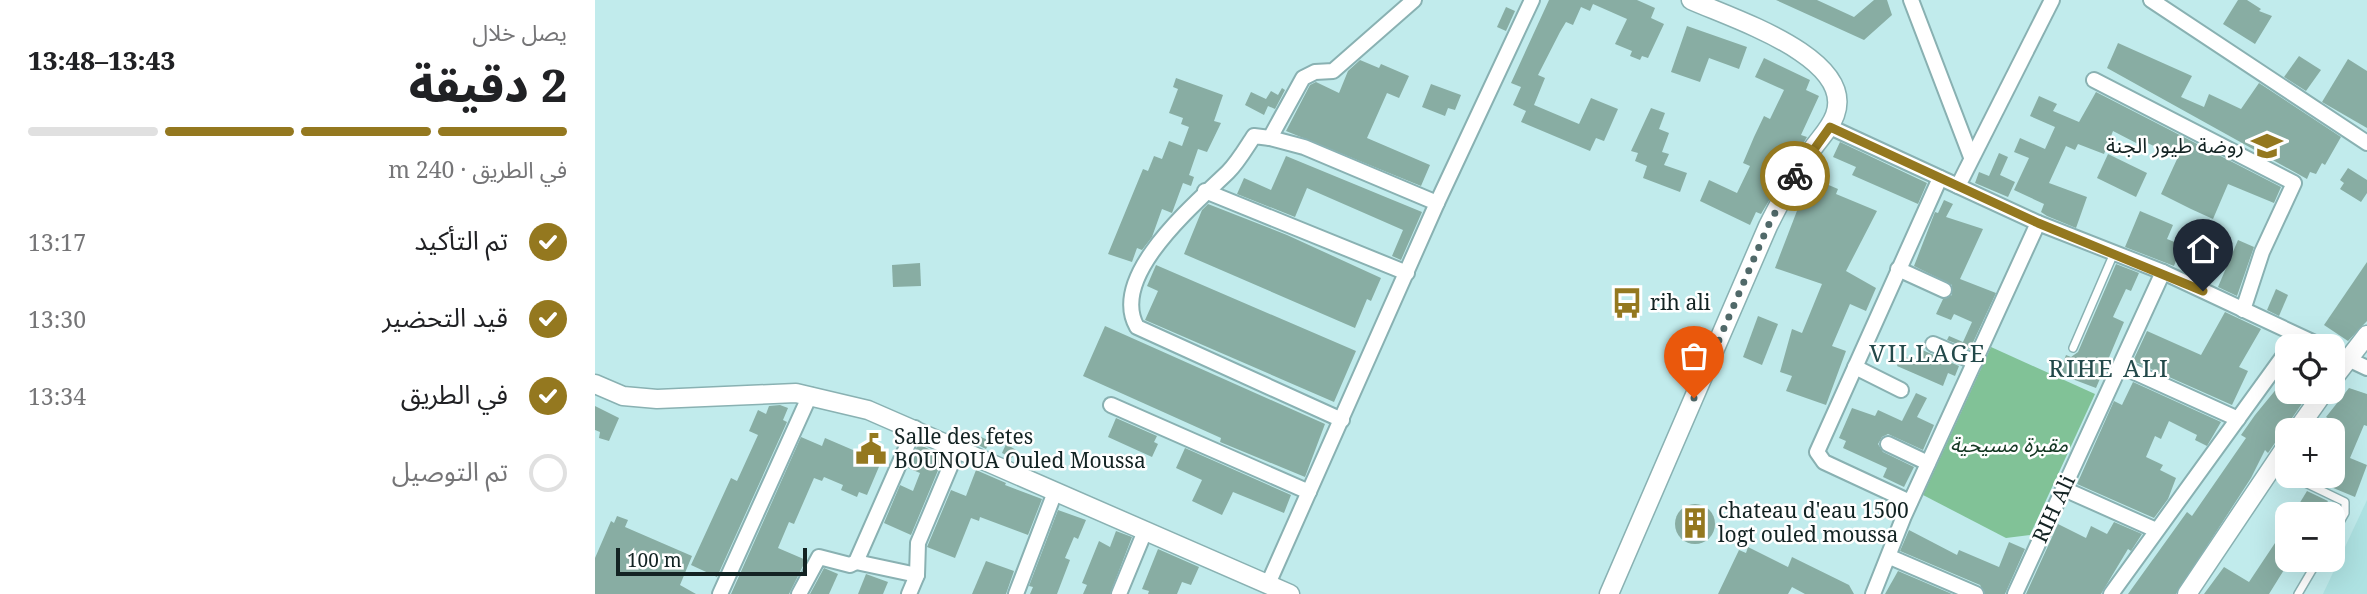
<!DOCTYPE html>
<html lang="ar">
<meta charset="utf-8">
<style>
body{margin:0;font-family:"Noto Serif","Noto Sans Arabic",serif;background:#f2f2f2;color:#202124;direction:rtl;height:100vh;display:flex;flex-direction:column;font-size:26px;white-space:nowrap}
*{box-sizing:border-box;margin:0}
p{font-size:23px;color:#757577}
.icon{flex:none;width:38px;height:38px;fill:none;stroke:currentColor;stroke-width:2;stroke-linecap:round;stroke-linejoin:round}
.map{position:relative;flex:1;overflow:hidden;direction:ltr}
.sheet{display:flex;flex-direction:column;background:#fff;width:595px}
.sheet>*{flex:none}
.fabs{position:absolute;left:1680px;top:334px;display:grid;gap:14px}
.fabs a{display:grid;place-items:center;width:70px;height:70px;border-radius:14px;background:#fff;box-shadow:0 7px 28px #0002;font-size:35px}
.scale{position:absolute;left:21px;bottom:18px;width:191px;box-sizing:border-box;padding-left:7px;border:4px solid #132323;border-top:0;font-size:19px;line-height:24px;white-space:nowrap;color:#132323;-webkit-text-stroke:5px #fff;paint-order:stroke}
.pin{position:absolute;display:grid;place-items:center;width:60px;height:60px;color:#fff;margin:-72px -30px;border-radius:50% 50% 50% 0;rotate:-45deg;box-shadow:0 0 7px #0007}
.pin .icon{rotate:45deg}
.courier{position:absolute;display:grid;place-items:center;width:70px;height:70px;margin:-35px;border:5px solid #94781f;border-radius:50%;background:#fff;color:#222;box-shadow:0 2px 9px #0007}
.headline em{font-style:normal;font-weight:800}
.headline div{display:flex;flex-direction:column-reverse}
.headline{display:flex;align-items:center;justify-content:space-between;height:119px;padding:0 28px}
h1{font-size:46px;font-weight:800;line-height:52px}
.bar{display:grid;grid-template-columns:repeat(4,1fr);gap:10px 7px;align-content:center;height:84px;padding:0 28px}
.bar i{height:9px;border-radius:5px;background:#e0e0e0}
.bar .on{background:#94781f}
.bar p{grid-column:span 4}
ol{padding:0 28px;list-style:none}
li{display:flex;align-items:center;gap:21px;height:77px}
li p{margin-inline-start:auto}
li .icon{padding:7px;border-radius:50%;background:#94781f;color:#fff;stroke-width:4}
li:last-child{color:#757577}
li i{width:38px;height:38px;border:4px solid #e0e0e0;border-radius:50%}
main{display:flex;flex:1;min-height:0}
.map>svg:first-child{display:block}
.built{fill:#aee2e2}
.green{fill:#81c297}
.building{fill:#88ada3}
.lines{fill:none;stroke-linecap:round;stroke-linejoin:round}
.service-casing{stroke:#89b1b2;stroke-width:10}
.minor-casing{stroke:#89b1b2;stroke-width:18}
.tertiary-casing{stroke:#89b1b2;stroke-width:21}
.service{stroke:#fff;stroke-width:7}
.minor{stroke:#fff;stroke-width:14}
.tertiary{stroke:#fff;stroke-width:18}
.done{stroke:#506969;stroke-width:7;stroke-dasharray:0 12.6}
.route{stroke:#94781f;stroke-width:9}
.labels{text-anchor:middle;stroke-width:5;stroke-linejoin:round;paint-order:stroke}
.poi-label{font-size:21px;fill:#132323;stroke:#fff;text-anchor:start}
.park-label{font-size:21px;font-style:italic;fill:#143722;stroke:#fff}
.street-label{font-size:21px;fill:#132323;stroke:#fff}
.quarter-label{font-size:24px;letter-spacing:2px;fill:#23494a;stroke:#fff}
</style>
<main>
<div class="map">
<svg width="1772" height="594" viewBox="0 0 1772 594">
<rect width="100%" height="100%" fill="#c1ebec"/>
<!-- built -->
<path class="built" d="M1772 500V594H1728Z"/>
<!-- green -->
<path class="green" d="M1396 347 1500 394 1435 535 1411 538 1328 495Z"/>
<!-- building -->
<g class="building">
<path d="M954 0H1042L1060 8 1056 18 1069 24 1053 58 1047 56 1045 60 1035 56 1037 51 1020 44 1032 19 998 4 995 11 986 7 978 25 971 22 965 32 943 75 950 78 939 105 984 124 996 98 1023 109 1009 141 1001 138 995 151 926 122 931 111 918 105 926 87 916 83Z"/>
<path d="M1181 0H1222L1259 17 1279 0H1292L1297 15 1269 40Z"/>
<path d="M1643 0H1652L1666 9 1664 11 1677 16 1660 44 1628 24Z"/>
<path d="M911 7 920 11 911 31 902 27Z"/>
<path d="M1092 26 1152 47 1144 69 1114 58 1105 82 1076 72Z"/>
<path d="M1523 43 1597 76 1586 97 1609 107 1614 94 1646 109 1664 83 1746 137 1730 165 1727 163 1721 174 1715 172 1712 179 1512 68Z"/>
<path d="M1704 56 1726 70 1711 91 1689 77Z"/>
<path d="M1169 58 1215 80 1211 90 1224 96 1206 135 1212 137 1166 214 1161 212 1155 225 1105 201 1114 180 1142 193 1155 166 1148 163 1159 137 1169 116 1175 119 1189 90 1160 77Z"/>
<path d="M1753 59 1772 71V128L1727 102Z"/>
<path d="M765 60 784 68 786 64 814 76 804 98 792 93 772 138 835 165 826 186 691 131 715 85 721 82 744 93 753 71Z"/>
<path d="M581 78 628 95 619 121 626 123 612 152 603 149 594 175 599 177 596 186 588 183 577 213 567 209 557 237 547 250 542 248 537 262 513 254 548 169 553 171 559 156 567 159 574 141 587 146 594 127 586 124 588 118 574 113 583 89 578 87Z"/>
<path d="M836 84 866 95 860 110 853 108 850 116 827 107Z"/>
<path d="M687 88 690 90 680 109 673 106 669 115 650 105 656 92 671 99 676 91 683 95Z"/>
<path d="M1501 92 1686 187 1679 203 1633 184 1618 219 1596 209 1566 194 1583 157 1548 141 1545 145 1518 131 1509 154 1483 144 1480 150 1471 146 1454 183 1492 197 1481 228 1452 216 1446 212 1449 204 1419 190 1434 158 1419 152 1425 138 1450 149 1460 127 1435 116 1444 96 1462 104 1458 111 1484 122Z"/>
<path d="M1056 108 1070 113 1064 129 1074 133 1067 152 1074 154 1069 165 1092 173 1085 192 1048 178 1052 166 1040 161 1043 153 1036 151Z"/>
<path d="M1245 142 1332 183 1323 204 1257 175 1261 167 1238 157Z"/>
<path d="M1404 153 1413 157 1405 175 1420 182 1413 197 1380 183 1384 172 1394 176Z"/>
<path d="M1513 154 1552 173 1541 197 1502 178Z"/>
<path d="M691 156 827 212 806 260 797 256 808 230 712 188 700 217 642 194 649 178 676 190Z"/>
<path d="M1753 168 1772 180V193L1766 202 1745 189 1749 183 1745 180Z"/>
<path d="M1215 177 1243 189 1241 194 1282 211 1251 271 1281 288 1271 311 1255 304 1237 346 1251 351 1231 405 1191 391 1197 376 1185 372 1197 329 1207 333 1227 284 1180 268Z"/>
<path d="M1349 200 1358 204 1351 217 1388 229 1365 279 1401 293 1375 349 1352 340 1354 336 1368 342 1377 322 1359 314 1356 320 1341 314 1348 299 1357 295V285L1319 266 1340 212 1343 213Z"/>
<path d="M613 204 692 235 786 278 776 301 772 299 760 328 589 254 607 210Z"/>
<path d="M1545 211 1578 225 1572 239 1587 245 1579 266 1530 247Z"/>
<path d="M1643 240 1659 247 1642 296 1623 287Z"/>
<path d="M1772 262V321L1753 341 1729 325Z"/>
<path d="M325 263 326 286 298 287 297 265Z"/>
<path d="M1521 264 1544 273 1536 291 1531 289 1518 317 1529 322 1501 388 1464 374 1471 355 1476 357 1483 352Z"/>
<path d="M561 265 761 351 739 402 550 320 563 291 552 286Z"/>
<path d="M1681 289 1693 295 1684 316 1672 310Z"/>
<path d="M1630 312 1666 329 1644 367 1653 371 1637 405 1538 361 1552 331 1606 355Z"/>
<path d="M1163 316 1183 324 1167 365 1148 357Z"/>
<path d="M510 326 730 424 710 477 625 442 626 438 488 376Z"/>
<path d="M1325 349 1364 366 1360 376 1353 373 1348 386 1302 366 1306 355 1320 361Z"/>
<path d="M1692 376V392H1715L1673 453 1670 450 1656 478 1581 594H1533L1592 512 1597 516 1651 438 1646 435 1660 415Z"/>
<path d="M1538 382 1626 422 1612 446 1600 440 1602 435 1574 421 1566 439 1560 436 1551 457 1568 465 1565 470 1581 478 1573 499 1559 518 1482 484 1519 401 1527 405Z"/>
<path d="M1754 388 1772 394V426L1769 425 1755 458 1772 465 1760 497 1719 480 1721 476H1738V421L1731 417Z"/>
<path d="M1321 393 1332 398 1322 417 1339 425 1328 450 1293 434 1287 437 1283 444 1288 452 1319 467 1309 487 1288 477 1292 468 1248 448 1251 441 1244 438 1257 408 1280 416 1283 410 1307 421Z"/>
<path d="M185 405 193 408 188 420 192 422 122 577 96 565 136 478 142 481 163 435 154 431 163 410 171 414 174 406Z"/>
<path d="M0 406 24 418 14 441 4 438 5 432 0 430Z"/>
<path d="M521 418 562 436 559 442 563 444 557 457 513 437Z"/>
<path d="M384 436 395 441 391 449 381 444Z"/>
<path d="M206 437 227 446 230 438 286 462 272 495 264 492 262 497 246 490 248 485 229 477 227 481 219 478 199 524 194 522 183 548 211 560 194 594H136Z"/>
<path d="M323 444 349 456 316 535 289 523 305 485 318 491 325 473 313 468Z"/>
<path d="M411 444 421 450 417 458 407 453Z"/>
<path d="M590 448 696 495 689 513 638 492 627 515 597 501 607 480 581 468Z"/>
<path d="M381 470 411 483 410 485 447 499 433 535 385 517 384 521 376 518 360 558 332 547 356 490 371 496Z"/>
<path d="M1712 491 1733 501 1725 514H1698Z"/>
<circle cx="1100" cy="524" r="20"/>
<path d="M463 510 491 520 483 539 479 537 470 558 475 560 462 594H435L438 587 434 586Z"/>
<path d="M22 516 33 520 30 527 97 556 85 585 101 594H0V558L16 521 19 523Z"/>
<path d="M1519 522 1547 534 1536 551 1533 549 1506 594H1431L1463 524 1491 538 1496 526 1512 534Z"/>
<path d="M1692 525V565L1674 594H1609L1629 567 1654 582Z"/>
<path d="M1314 530 1362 555 1364 550 1404 567 1414 542 1430 549 1410 594H1390L1385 585 1305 551Z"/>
<path d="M521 531 537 537 515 594H488L492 585 487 583 504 541 515 547Z"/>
<path d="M1153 547 1193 567 1197 557 1254 585 1259 594H1210L1197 587 1193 594H1123L1144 550 1151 553Z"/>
<path d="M563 549 604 567 596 585 587 582 582 594H553L554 591 547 589Z"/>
<path d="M391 561 419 571 411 594H377Z"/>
<path d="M229 568 243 574 234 594H215Z"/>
<path d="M1303 571 1357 594H1290Z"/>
<path d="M271 574 293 582 288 594H263Z"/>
</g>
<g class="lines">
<defs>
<g id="service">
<path d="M1478 348 1519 253"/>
<path d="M1696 476 1750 502V513L1738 534"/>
<path d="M1703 594 1723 560"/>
</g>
<g id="minor">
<path d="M1316 0 1376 157"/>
<path d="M1556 0 1772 143"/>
<path d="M1499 80 1699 183 1667 252 1648 310"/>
<path d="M1235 127 1443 223 1568 272 1726 346"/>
<path d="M675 138 709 147 842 203"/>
<path d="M1363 186 1457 0"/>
<path d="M610 191 812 273"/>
<path d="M1303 269 1349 290"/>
<path d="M1338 344 1380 362"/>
<path d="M1738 352 1772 368"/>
<path d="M1526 366 1643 419"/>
<path d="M1260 367 1306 390"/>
<path d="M516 405 714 492"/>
<path d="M747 420 542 327C513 276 600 204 633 172 643 162 651 148 659 136L675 138 708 78 720 72 738 71 819 0"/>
<path d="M1293 444 1333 463"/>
<path d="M1469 489 1561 530"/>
<path d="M1315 502 1229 462 1222 452 1345 178"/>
<path d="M1295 557 1381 594"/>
<path d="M261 562 322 575"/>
<path d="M673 584 842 203 937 0"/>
<path d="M125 594 215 395"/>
<path d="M204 594 224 557 255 565 261 562 320 428"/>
<path d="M314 594 322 575 323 543 363 448"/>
<path d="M421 594 460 492"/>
<path d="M524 594 550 531"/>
<path d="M1278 594 1309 516 1443 223"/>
<path d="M1420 594 1568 272"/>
<path d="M1516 594 1692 351"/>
</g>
<g id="tertiary">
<path d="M1738 379 1772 335"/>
<path d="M0 384 28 396 62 399 201 393 273 410 695 594"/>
<path d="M1702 430 1729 392"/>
<path d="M1014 594 1173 226C1186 200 1199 175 1216 151 1224 139 1235 129 1240 115 1261 57 1135 18 1096 0"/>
<path d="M1592 594 1692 445"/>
</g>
</defs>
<!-- service casing -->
<use href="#service" class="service-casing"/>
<!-- minor casing -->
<use href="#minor" class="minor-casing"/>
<!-- tertiary casing -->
<use href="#tertiary" class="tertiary-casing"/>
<!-- service -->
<use href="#service" class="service"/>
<!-- minor -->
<use href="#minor" class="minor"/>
<!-- tertiary -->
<use href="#tertiary" class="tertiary"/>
</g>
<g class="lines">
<!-- done -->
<path class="done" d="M1099 398 1173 226 1200 176"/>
<!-- route -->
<path class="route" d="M1200 176 1235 127 1443 223 1608 291"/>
</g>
<!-- icons -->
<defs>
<symbol id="school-bare" viewBox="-9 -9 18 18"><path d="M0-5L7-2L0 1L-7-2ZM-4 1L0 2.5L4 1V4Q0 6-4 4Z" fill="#94781f" stroke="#fff" stroke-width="2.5" paint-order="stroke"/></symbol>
<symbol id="bus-bare" viewBox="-9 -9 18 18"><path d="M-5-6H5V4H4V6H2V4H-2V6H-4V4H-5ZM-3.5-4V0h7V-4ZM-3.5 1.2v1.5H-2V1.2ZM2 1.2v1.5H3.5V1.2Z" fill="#94781f" stroke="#fff" stroke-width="2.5" paint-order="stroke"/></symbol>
<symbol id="civic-bare" viewBox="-9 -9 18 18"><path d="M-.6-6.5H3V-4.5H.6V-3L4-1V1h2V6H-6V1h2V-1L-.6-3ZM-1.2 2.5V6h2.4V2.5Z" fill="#94781f" stroke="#fff" stroke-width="2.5" paint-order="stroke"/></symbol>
<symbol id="building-bare" viewBox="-9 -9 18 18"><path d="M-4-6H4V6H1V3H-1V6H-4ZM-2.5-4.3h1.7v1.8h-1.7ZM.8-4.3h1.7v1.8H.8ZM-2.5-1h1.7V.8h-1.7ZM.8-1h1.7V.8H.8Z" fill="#94781f" stroke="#fff" stroke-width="2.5" paint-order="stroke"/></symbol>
</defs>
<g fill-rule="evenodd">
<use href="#school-bare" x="1650" y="124" width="44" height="44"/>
<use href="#bus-bare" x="1010" y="281" width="44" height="44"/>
<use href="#civic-bare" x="254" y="427" width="44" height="44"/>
<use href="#building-bare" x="1078" y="501" width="44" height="44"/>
</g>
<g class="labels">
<!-- poi labels -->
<g class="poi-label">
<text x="1649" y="153" text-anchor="end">روضة طيور الجنة</text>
<text x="1055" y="310">rih ali</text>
<text x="299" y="444">Salle des fetes<tspan x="299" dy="24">BOUNOUA Ouled Moussa</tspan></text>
<text x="1123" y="518">chateau d'eau 1500<tspan x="1123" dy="24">logt ouled moussa</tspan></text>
</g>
<!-- park labels -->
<g class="park-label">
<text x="1414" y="452">مقبرة مسيحية</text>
</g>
<!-- street labels -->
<g class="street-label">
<text transform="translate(1459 509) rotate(-65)" y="7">RIH Ali</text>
</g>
<!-- quarter labels -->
<g class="quarter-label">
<text x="1333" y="362">VILLAGE</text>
<text x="1514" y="377">RIHE ALI</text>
</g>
</g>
</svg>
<div class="fabs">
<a><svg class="icon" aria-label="locate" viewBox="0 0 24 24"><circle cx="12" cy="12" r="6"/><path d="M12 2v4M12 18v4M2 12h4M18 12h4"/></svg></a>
<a>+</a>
<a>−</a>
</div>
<div class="scale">100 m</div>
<div class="pin" style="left:1099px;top:398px;background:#ea580c"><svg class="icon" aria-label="bag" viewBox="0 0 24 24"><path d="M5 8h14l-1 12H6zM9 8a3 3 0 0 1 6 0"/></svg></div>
<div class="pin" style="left:1608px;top:291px;background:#1f2937"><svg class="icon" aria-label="home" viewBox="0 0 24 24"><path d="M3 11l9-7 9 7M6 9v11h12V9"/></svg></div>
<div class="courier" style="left:1200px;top:176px"><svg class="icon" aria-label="bike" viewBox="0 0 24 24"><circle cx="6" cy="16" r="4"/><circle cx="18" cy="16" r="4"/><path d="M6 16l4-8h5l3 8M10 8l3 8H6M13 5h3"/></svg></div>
</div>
<section class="sheet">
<div class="headline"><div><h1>2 دقيقة</h1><p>يصل خلال</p></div><em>13:43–13:48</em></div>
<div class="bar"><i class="on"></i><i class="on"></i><i class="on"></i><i></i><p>في الطريق · 240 m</p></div>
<ol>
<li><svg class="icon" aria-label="check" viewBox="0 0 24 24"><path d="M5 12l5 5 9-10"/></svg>تم التأكيد<p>13:17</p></li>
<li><svg class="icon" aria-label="check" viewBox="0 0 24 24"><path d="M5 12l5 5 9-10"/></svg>قيد التحضير<p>13:30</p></li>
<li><svg class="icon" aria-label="check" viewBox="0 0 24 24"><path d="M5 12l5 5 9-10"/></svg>في الطريق<p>13:34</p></li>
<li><i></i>تم التوصيل</li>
</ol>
</section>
</main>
